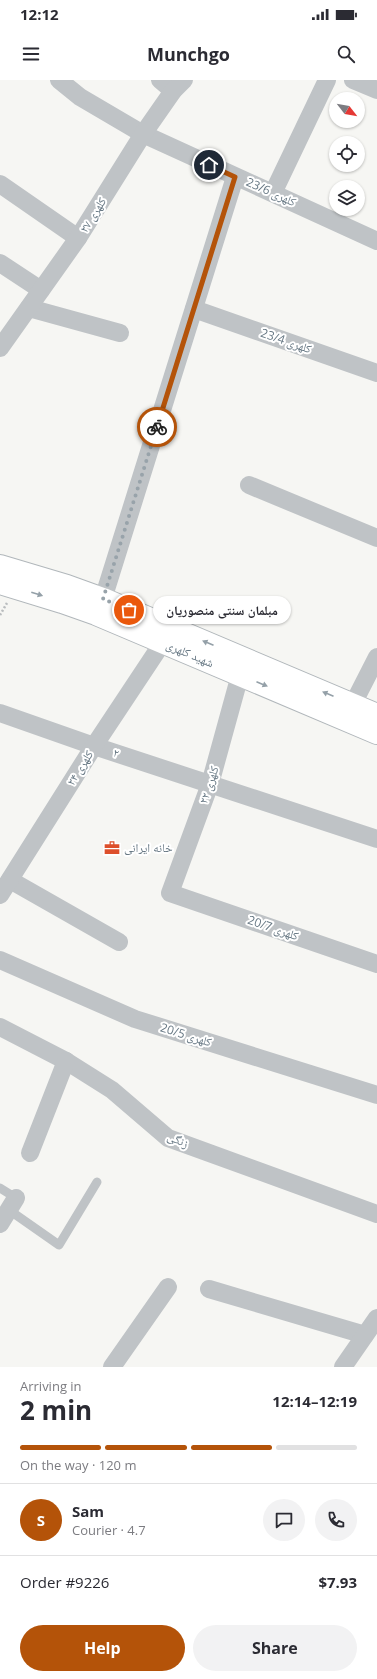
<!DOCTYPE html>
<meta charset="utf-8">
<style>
body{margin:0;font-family:"Open Sans","Noto Naskh Arabic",sans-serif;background:#f2f2f3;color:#2b2b33;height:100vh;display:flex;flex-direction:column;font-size:15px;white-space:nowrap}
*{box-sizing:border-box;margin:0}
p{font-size:13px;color:#7c7c81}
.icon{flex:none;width:22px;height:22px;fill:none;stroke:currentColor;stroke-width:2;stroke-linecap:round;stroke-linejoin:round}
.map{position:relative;height:1287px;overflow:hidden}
.side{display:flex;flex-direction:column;background:#fff;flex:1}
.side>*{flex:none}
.needle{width:26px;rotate:121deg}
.controls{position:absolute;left:329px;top:12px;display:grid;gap:8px}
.controls a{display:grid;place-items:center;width:36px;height:36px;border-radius:50%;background:#fff;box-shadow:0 1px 3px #0004;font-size:20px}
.pin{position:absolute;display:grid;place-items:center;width:34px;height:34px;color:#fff;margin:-17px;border:2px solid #fff;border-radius:50%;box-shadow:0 1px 4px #0007}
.courier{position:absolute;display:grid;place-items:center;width:40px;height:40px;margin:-20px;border:3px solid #b45309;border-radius:50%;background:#fff;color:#222;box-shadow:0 1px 5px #0007}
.bubble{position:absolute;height:28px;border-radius:14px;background:#fff;box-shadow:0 1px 3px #0004;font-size:13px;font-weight:700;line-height:28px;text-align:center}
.headline em{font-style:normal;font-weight:700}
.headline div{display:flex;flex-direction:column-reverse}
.headline{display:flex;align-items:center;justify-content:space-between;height:68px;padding:0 20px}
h1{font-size:26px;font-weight:700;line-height:30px}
.bar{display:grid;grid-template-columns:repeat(4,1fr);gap:6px 4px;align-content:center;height:48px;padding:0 20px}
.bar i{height:5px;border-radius:3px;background:#e1e1e2}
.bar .selected{background:#b45309}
.bar p{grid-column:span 4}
.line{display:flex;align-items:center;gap:10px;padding:0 20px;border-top:1px solid #e1e1e2}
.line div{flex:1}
.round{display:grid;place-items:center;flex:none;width:42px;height:42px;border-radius:21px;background:#f2f2f3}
.primary-button{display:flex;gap:8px;margin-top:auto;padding:8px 20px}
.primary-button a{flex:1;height:46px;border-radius:24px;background:#b45309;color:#fff;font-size:16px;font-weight:700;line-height:46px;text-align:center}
.primary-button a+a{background:#f2f2f3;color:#2b2b33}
.status{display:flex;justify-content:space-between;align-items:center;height:28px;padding:0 20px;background:#fff;direction:ltr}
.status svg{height:11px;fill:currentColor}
header{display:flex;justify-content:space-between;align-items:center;height:52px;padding:0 20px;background:#fff;font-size:18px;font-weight:700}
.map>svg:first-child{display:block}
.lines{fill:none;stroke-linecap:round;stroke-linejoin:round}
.secondary-casing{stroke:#b1b7bb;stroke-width:24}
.path{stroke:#b9bcbe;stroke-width:2.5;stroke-dasharray:2 2;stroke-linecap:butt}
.lane{stroke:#bfc3c6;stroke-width:9}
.street{stroke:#bfc3c6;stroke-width:18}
.secondary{stroke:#fff;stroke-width:22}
.oneway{fill:#94a0a8}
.done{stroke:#98a3aa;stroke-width:4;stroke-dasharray:0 7.2}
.route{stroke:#b45309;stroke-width:5}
.labels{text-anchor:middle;stroke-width:4;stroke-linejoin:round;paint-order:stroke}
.street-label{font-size:12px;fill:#667783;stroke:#fff}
.poi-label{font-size:12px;fill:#667783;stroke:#fff;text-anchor:start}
</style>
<div class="status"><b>12:12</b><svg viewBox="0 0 49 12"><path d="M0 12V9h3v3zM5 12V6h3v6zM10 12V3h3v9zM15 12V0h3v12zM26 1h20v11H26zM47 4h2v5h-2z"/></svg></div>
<header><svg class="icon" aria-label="menu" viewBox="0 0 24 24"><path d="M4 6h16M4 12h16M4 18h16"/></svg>Munchgo<svg class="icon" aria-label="search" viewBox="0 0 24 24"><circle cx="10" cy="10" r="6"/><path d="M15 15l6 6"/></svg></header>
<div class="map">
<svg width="377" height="1287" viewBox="0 0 377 1287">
<rect width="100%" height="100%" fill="#f6f6f3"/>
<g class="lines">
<defs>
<g id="secondary">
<path d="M0 486 67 506 103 519 377 635"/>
<path d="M0 503 62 522 96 534 377 653"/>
</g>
</defs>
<!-- secondary casing -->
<use href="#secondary" class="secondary-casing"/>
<!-- path -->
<path class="path" d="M0 535 7 523"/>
<!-- lane -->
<g class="lane">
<path d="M0 1108 16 1118"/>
<path d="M9 1130 59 1165 97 1102"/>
</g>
<!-- street -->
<g class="street">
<path d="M59 0 80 17 143 54 377 161"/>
<path d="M160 0 173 11"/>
<path d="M353 0 377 10"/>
<path d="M0 104 78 158"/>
<path d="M273 113 327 0"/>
<path d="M0 183 41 210"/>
<path d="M29 228 120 253"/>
<path d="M194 229 377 293"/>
<path d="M0 268 78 158 143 54 173 11 184 0"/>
<path d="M249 405 377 458"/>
<path d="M103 519 235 97"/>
<path d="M240 595 210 704 170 813 377 884"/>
<path d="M353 624 377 577"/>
<path d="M0 633 94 666 377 759"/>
<path d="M10 800 119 862"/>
<path d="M0 815 94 666 163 562"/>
<path d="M0 880 135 939 377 1015"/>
<path d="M0 947 66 981 112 1010 168 1058 377 1134"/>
<path d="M30 1073 66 981"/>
<path d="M0 1144 16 1118"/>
<path d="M209 1209 365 1255"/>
<path d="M112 1287 168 1207"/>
<path d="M343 1287 377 1238"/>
</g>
<!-- secondary -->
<use href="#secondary" class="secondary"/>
</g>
<!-- one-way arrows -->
<defs><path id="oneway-solid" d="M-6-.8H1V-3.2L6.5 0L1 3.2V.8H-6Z"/></defs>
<g class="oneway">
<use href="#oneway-solid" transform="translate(37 514) rotate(18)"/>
<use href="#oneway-solid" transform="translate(208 563) rotate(-157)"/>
<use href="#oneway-solid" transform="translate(262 604) rotate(23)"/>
<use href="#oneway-solid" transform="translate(328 614) rotate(-157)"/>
</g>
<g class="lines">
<!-- done -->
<path class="done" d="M129 530 103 519 157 347"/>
<!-- route -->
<path class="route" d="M157 347 235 97 209 85"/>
</g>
<!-- icons -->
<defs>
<symbol id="office-bare" viewBox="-9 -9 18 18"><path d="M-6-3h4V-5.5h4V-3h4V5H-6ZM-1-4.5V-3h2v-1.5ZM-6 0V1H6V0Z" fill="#dd4f2b" stroke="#fff" stroke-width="2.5" paint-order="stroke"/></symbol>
</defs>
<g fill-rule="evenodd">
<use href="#office-bare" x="101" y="757" width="22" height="22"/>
</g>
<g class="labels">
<!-- street labels -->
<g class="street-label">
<text transform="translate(271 112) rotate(24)" y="4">کلهری 23/6</text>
<text transform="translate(93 135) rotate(-58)" y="4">کلهری ۲۷</text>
<text transform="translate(286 261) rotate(19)" y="4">کلهری 23/4</text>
<text transform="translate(190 574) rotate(23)" y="4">شهید کلهری</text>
<text transform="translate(116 673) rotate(18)" y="4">۲</text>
<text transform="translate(80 688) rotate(-58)" y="4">کلهری ۲۴</text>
<text transform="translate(209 705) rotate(-72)" y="4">کلهری ۲۲</text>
<text transform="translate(273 848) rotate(19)" y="4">کلهری 20/7</text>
<text transform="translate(186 955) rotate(17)" y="4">کلهری 20/5</text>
<text transform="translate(178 1060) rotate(24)" y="4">زنگی</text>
</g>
<!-- poi labels -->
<g class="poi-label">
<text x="124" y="772">خانه ایرانی</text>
</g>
</g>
</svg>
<div class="controls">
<a><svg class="needle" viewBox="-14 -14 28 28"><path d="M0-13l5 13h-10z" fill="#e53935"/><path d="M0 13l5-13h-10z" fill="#7c7c81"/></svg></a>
<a><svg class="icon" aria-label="locate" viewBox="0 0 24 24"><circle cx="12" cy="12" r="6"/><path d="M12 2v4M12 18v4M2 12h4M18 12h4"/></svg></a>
<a><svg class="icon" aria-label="layers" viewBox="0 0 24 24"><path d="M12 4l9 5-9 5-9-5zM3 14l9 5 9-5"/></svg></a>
</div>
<div class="pin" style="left:129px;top:530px;background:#ea580c"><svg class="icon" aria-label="bag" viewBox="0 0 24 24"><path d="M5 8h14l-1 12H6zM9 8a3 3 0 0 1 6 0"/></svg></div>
<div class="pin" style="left:209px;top:85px;background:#1f2937"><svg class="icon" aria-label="home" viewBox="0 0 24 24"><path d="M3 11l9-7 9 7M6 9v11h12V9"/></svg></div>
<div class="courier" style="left:157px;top:347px"><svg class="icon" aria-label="bike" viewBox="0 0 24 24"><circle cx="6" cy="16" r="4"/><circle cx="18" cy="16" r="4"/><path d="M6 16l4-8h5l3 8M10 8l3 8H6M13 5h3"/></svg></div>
<div class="bubble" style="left:153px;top:516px;width:138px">مبلمان سنتی منصوریان</div>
</div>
<section class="side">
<div class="headline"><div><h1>2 min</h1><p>Arriving in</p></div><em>12:14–12:19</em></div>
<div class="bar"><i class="selected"></i><i class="selected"></i><i class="selected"></i><i></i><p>On the way · 120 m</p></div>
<div class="line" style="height:72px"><b class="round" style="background:#b45309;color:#fff">S</b><div><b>Sam</b><p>Courier · 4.7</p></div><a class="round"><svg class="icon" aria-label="chat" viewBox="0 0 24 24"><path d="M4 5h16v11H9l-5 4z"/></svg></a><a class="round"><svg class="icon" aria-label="phone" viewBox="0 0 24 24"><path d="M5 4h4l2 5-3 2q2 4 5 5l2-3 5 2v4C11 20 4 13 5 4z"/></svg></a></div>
<div class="line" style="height:52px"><div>Order #9226</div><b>$7.93</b></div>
<div class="primary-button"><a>Help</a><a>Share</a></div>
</section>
